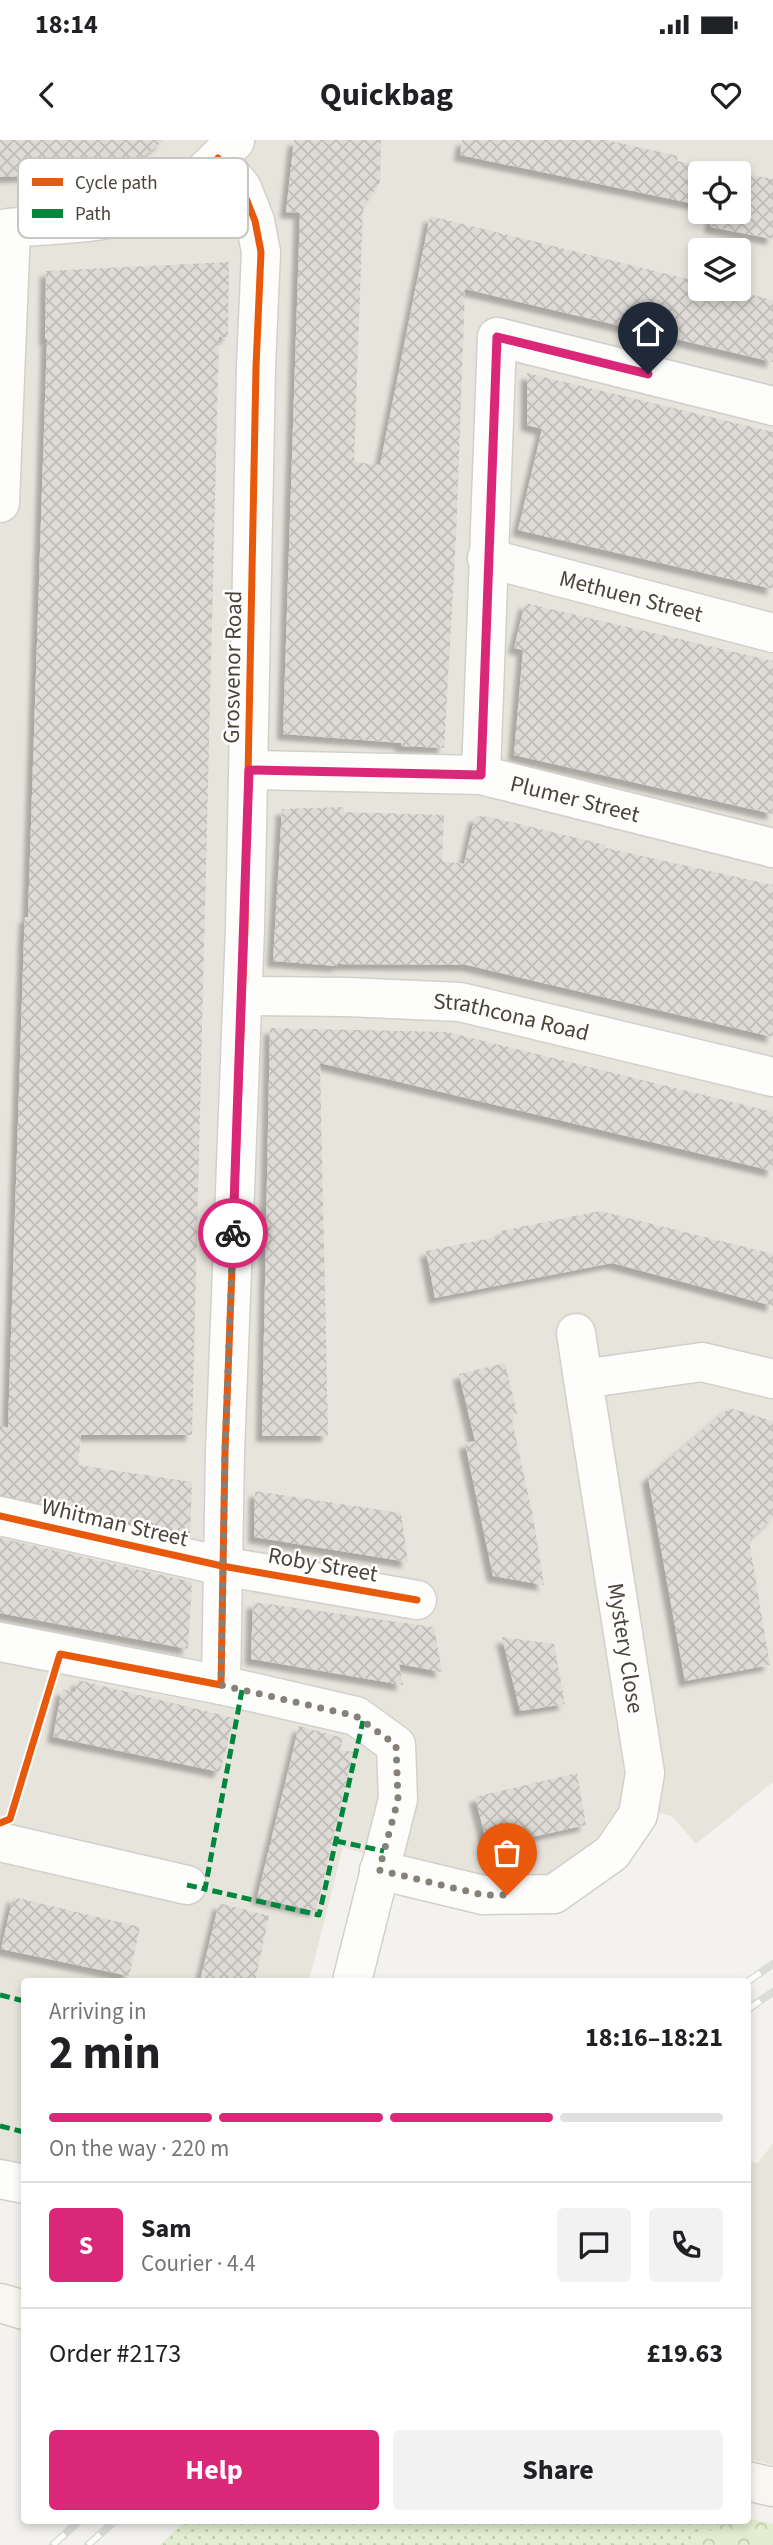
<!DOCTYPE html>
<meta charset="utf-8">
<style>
body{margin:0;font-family:"Source Sans 3",sans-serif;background:#f2f2f2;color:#202124;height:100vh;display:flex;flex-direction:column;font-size:26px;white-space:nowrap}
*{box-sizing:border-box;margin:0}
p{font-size:23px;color:#757577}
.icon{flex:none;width:38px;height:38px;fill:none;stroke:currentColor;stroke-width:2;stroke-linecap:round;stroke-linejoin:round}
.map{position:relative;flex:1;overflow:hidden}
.side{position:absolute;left:21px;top:1838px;width:730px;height:546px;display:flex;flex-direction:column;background:#fff;border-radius:7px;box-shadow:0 4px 10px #0003}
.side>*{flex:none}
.tools{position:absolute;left:688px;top:21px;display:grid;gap:14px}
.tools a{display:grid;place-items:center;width:63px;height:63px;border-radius:7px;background:#fff;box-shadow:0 4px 10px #0003;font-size:35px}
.pin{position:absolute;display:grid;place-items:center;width:60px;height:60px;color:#fff;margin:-72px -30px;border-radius:50% 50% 50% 0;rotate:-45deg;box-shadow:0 0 7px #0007}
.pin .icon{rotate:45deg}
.courier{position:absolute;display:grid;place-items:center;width:70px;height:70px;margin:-35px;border:5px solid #db2777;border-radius:50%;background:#fff;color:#222;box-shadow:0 2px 9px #0007}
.summary em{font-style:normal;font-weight:700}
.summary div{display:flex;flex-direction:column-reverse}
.summary{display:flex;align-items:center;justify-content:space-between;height:119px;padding:0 28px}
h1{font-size:46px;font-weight:700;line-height:52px}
.bar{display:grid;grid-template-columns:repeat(4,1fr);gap:10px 7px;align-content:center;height:84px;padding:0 28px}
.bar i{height:9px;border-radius:5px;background:#e0e0e0}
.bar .on{background:#db2777}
.bar p{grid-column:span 4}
.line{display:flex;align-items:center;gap:18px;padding:0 28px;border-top:2px solid #e0e0e0}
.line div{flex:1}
.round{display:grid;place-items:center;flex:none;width:74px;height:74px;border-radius:7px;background:#f2f2f2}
.cta{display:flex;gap:14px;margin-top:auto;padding:14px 28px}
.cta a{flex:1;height:80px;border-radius:7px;background:#db2777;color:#fff;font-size:28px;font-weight:700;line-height:80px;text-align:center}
.cta a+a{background:#f2f2f2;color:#202124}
.status{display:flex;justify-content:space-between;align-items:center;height:49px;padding:0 35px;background:#fff;direction:ltr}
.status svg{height:19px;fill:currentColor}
header{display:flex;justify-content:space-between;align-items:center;height:91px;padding:0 28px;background:#fff;font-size:32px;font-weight:700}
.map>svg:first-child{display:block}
.residential{fill:#e7e4dc;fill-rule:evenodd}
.grass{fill:url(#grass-dots)}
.forest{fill:url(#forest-crowns)}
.building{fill:url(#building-cross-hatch);filter:url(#shadow)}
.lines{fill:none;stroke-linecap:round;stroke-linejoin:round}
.street-casing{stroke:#d2d0cb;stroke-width:41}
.secondary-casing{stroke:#d3cfc5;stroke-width:41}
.street{stroke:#fdfdfc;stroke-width:38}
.secondary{stroke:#f7f6f1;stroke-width:38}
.rail-casing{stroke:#dbdbda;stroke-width:8}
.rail{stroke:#fff;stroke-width:5;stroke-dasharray:16;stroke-linecap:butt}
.quiet{stroke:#00873e;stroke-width:5;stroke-dasharray:10 5;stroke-linecap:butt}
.cycleway-casing{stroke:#fff;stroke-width:11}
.cycleway{stroke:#e8590c;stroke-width:7}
.done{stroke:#868178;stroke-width:7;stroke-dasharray:0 12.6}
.route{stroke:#db2777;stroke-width:9}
.labels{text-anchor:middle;stroke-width:5;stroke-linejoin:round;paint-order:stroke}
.street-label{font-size:23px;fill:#4b4439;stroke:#fff}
.key{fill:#fff;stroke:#c9c7c4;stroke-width:2}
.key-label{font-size:19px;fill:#4b4439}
</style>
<div class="status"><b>18:14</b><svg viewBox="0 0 49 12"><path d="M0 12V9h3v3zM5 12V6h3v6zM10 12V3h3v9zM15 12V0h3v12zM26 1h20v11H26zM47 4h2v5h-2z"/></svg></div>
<header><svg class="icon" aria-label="back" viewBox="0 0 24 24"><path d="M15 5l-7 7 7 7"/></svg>Quickbag<svg class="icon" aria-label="heart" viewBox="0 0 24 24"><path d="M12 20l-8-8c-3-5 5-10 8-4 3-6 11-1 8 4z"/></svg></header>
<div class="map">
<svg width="773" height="2405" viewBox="0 0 773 2405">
<defs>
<pattern id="grass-dots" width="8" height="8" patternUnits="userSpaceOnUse" patternTransform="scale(1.75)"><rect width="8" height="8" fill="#e1eecf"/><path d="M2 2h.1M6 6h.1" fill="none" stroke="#c3cdb2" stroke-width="1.8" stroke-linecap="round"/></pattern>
<pattern id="forest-crowns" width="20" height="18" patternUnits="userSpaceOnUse" patternTransform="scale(1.75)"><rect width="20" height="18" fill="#e1eecf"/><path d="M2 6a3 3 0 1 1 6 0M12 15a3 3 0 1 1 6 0" fill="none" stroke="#c3cdb2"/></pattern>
<pattern id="building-cross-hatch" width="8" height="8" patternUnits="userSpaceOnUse" patternTransform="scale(1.75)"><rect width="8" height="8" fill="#dedbd6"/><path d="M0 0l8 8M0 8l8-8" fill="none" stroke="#c0bdb8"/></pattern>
<filter id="shadow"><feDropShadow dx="-6" dy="6" stdDeviation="2" flood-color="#0004"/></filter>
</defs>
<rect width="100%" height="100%" fill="#f4f2ee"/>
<!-- residential -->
<g class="residential">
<path d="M0 0H773V1642L696 1704 672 1676 626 1666 617 1684 571 1730 523 1745 368 1715 343 1707 309 1841H24V2040L0 2052ZM700 33H738V72H700ZM700 110H738V149H700Z"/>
<path d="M773 2003V2325L747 2319V2021L758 2023Z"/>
</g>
<!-- grass -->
<path class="grass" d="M747 2378 773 2384V2405H160L186 2380Z"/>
<!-- forest -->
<path class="forest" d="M747 2378 773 2384V2405H695L698 2396 733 2380Z"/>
<!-- building -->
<g class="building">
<path d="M0 0H164L124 32 0 37Z"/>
<path d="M294 0H381L380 42 363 68 354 322 380 325 430 76 700 142V149H728L773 160V222L465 149 456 397 444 608 401 606V603L283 594 300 73 286 72Z"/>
<path d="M462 0H606L678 16 677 21 773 39V99L710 87 713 72H738V33H700V65L460 15Z"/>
<path d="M229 122 228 197H219L192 1295H81L78 1325 192 1342 190 1396 0 1355V1285L8 1288 24 799 25 777H28L47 199H45L46 131Z"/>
<path d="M527 233 773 292V449L518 390 542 289 527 285Z"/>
<path d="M525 463 773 521V674L514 615 523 510 514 508Z"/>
<path d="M344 667V672L444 675 442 721 464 724 475 676 490 677 606 705V708L773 745V897L467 825 338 824V826L273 821 282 669Z"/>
<path d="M270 888 447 892 773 972V1031L320 923 328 1296H262Z"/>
<path d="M600 1071 773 1114V1166L612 1123 435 1158 426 1111 502 1096 501 1091Z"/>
<path d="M505 1223 517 1274 511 1276 533 1377 544 1445 493 1436 465 1303 475 1301 459 1234Z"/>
<path d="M729 1268 773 1281V1377L749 1400 770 1525 685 1541 648 1337Z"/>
<path d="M255 1351 401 1373 408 1422 254 1397Z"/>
<path d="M0 1398 192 1442 188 1509 0 1473Z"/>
<path d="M253 1462 434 1487 442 1532 399 1524 403 1545 251 1519Z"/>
<path d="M502 1497 554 1504 565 1564 520 1571Z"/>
<path d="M78 1540 234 1578 220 1632 53 1597 62 1549 75 1552Z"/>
<path d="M299 1586 343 1598 340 1610 353 1612 316 1771 257 1758Z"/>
<path d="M577 1633 586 1685 488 1707 475 1657Z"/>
<path d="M13 1757 140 1787 129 1836 1 1809Z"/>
<path d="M219 1763 269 1776 255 1841H200Z"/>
</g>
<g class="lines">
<defs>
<g id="street">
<path d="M218 18 242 48 255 81 261 112 256 227 245 789 225 1312 221 1545"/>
<path d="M0 89C54 83 115 87 164 60 192 46 213 23 235 1"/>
<path d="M0 363 11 88"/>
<path id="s1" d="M487 418 773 493"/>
<path id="s2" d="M249 630 481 635 773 708"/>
<path d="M481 635 497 197 773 266"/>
<path id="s3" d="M243 856 347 857 460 862 773 937"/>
<path d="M576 1193 583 1239"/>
<path d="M0 1376 222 1426 417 1460"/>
<path d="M0 1502 221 1545 356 1576 396 1605 398 1659 352 1841"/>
<path d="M0 1702 187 1745"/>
<path d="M379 1730 483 1755 554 1754 612 1713 638 1675 645 1633 583 1239 702 1222 773 1239"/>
<path d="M0 2039 24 2044"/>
</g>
<g id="secondary">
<path d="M0 2163 24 2170"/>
<path d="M747 2341 773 2347"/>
</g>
</defs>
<!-- street casing -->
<use href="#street" class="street-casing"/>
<!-- secondary casing -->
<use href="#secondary" class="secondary-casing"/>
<!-- street -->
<use href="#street" class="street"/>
<!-- secondary -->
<use href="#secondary" class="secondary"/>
<defs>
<g id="rail">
<path d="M747 1842 773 1824"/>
<path d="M747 1870 773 1852"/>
<path d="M53 2405 80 2380"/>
<path d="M88 2405 116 2380"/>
</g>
</defs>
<!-- rail casing -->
<use href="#rail" class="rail-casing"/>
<!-- rail -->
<use href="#rail" class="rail"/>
<!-- quiet -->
<g class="quiet">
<path d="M242 1550 205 1749 319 1775 363 1581"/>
<path d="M336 1701 384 1711"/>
<path d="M187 1745 205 1749"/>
<path d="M0 1855 24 1861"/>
<path d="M0 1986 24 1992"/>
</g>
<defs>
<g id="cycleway">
<path d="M0 1376 222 1426 417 1460"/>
<path d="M0 1683 10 1679 60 1514 221 1545 225 1312 245 789 256 227 261 112 255 81 242 48 218 18"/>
</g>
</defs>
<!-- cycleway casing -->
<use href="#cycleway" class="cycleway-casing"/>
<!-- cycleway -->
<use href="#cycleway" class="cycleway"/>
</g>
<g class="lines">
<!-- done -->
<path class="done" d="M233 1093 225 1311 221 1545 356 1576 396 1605 398 1660 379 1730 483 1755H507"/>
<!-- route -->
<path class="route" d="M233 1093 249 630 481 635 497 197 648 234"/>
</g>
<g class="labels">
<!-- street labels -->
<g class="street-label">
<text dy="8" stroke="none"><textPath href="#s1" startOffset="149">Methuen Street</textPath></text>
<text transform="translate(232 527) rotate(-89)" y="8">Grosvenor Road</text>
<text dy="8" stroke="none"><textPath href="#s2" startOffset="329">Plumer Street</textPath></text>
<text dy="8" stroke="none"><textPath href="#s3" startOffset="270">Strathcona Road</textPath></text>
<text transform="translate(115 1382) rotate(13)" y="8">Whitman Street</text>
<text transform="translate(323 1424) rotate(10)" y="8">Roby Street</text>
<text transform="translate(626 1508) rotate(81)" y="8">Mystery Close</text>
</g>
</g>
<!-- legend -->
<rect x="18" y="18" width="230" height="80" rx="10" class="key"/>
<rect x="32" y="38" width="31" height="8" fill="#e8590c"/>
<rect x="32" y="69" width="31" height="9" fill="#00873e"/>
<g class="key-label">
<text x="75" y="49">Cycle path</text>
<text x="75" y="80">Path</text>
</g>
</svg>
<div class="tools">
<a><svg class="icon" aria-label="locate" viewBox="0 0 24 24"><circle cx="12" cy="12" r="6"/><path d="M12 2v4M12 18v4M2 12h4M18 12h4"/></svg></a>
<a><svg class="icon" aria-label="layers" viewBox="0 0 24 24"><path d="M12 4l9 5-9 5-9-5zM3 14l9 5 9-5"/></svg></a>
</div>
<div class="pin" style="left:507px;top:1755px;background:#ea580c"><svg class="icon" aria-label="bag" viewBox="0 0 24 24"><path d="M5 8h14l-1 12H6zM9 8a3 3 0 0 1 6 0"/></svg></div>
<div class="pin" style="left:648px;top:234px;background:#1f2937"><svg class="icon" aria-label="home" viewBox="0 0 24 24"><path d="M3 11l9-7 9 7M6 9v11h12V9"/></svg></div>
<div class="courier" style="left:233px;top:1093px"><svg class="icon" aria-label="bike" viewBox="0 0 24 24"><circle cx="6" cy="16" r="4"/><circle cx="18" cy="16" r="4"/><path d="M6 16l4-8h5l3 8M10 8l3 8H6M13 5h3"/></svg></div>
<section class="side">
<div class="summary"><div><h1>2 min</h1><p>Arriving in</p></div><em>18:16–18:21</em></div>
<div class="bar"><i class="on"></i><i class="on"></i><i class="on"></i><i></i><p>On the way · 220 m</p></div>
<div class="line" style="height:126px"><b class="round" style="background:#db2777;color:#fff">S</b><div><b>Sam</b><p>Courier · 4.4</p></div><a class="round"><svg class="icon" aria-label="chat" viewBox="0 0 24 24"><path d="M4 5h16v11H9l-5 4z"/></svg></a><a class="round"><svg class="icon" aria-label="phone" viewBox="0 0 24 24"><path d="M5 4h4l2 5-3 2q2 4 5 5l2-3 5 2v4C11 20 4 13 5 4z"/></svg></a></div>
<div class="line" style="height:91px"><div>Order #2173</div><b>£19.63</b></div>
<div class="cta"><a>Help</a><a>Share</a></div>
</section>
</div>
